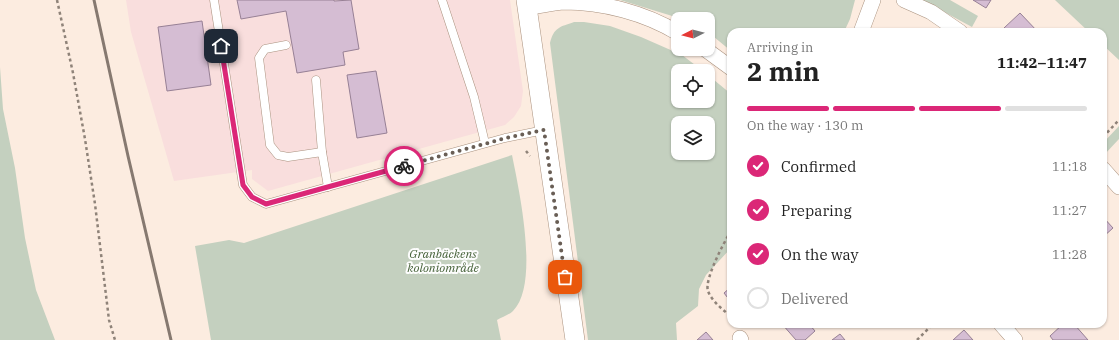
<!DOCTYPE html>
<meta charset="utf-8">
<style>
body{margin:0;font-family:"IBM Plex Serif",serif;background:#f2f2f2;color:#222;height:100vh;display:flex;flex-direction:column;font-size:15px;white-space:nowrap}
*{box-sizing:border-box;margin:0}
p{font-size:13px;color:#767676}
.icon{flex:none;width:22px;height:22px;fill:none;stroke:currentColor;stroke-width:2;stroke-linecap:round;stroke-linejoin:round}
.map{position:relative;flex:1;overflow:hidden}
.sheet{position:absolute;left:727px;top:28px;width:380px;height:300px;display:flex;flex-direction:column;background:#fff;border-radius:12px;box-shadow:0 1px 3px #0004}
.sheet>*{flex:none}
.needle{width:26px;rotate:264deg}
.fabs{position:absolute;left:671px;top:12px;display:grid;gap:8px}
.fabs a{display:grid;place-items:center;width:44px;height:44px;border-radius:8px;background:#fff;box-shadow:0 1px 3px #0004;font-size:20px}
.pin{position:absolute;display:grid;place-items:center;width:34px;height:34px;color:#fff;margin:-17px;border-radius:8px;box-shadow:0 2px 6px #0006}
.courier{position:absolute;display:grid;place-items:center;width:40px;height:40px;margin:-20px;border:3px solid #db2777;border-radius:50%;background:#fff;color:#222;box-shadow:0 1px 5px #0007}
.head em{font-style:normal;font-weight:700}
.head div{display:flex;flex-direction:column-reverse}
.head{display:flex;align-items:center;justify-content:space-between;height:68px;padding:0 20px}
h1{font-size:26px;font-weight:700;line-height:30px}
.bar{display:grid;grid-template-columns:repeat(4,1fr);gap:6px 4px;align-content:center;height:48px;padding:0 20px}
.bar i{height:5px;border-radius:3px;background:#e0e0e0}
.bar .current{background:#db2777}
.bar p{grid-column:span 4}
ol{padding:0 20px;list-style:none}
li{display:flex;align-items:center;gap:12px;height:44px}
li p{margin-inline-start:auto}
li .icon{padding:4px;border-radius:50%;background:#db2777;color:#fff;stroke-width:4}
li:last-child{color:#767676}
li i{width:22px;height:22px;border:2px solid #e0e0e0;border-radius:50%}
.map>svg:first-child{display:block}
.industrial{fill:#f9dedd}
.green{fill:#c4d0bf;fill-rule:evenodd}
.building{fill:#d5bdd3;stroke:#978095}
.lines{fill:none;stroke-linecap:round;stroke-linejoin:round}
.service-casing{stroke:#aa927f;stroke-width:9}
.minor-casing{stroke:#aa927f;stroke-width:16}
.tertiary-casing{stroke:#aa927f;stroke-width:20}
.path{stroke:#8f8379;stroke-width:2.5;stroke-dasharray:3 3;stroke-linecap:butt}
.service{stroke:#fff;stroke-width:8}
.minor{stroke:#fff;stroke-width:15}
.tertiary{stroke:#fff;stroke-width:19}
.rail{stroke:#867970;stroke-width:3}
.done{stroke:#695e55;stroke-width:4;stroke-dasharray:0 7.2}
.route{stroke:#db2777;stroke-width:5}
.labels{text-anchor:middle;stroke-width:4;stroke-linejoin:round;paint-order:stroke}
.park-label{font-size:12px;font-style:italic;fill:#456138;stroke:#fdfdfd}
</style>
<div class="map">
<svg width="1119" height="340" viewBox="0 0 1119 340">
<rect width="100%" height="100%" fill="#fcece0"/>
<!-- industrial -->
<path class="industrial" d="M126 0H510L523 91 521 106 514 117 505 125 268 191 252 179V170L174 181 131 32Z"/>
<!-- green -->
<g class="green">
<path d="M620 0H855L850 19 844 32H731V51L708 32V19H682Z"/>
<path d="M922 0H950L978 16 972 27Z"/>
<path d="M1055 0H1119V60L1103 45V32H1089Z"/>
<path d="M574 22H584L610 26 641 37 682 55 703 71H678V101H708V75L731 94V248L706 275 699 289 698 306 676 323 677 340H588L550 43C554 27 560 27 574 22ZM678 123H708V153H678Z"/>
<path d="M0 67 3 109 15 168 25 238 36 290 55 340H0Z"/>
<path d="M1119 126V139L1104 155 1103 143Z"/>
<path d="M512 155C519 190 540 284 513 311 509 315 502 317 497 320L501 340H211L195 246 229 240 244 243Z"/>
</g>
<!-- building -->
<g class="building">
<path d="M237 0H334V1L351 0 359 49 343 52 345 65 297 73 286 11 241 19Z"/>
<path d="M973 0H991L986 8Z"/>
<path d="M1020 13 1038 32H1007L1004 28Z"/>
<path d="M202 21 211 85 167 91 158 27Z"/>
<path d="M376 71 387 133 357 138 347 75Z"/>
<path d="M1103 217 1113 228 1103 237Z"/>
<path d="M731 287V302L724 293Z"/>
<path d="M782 324H809L815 331 805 340H796Z"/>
<path d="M1063 324H1074L1088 340H1053L1050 336Z"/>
<path d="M964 330 973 340H953Z"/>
<path d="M706 332 713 340H697Z"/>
<path d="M840 334 845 340H832Z"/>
</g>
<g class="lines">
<defs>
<g id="service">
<path d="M214 0 243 185 252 197 266 204 505 138 544 130"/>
<path d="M442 0 474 97 485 143"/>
<path d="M286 45 265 49 259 58 270 145 278 155 288 157 322 152 328 187"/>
<path d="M316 80 322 152"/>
</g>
<g id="minor">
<path d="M904 0 931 12 960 32"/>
<path d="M527 7C539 6 552 3 564 2 603 2 645 13 678 33"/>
<path d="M861 32 873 0"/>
<path d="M705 49 731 68"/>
<path d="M1103 169 1119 187"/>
<path d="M1001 324 1015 340"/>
<path d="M740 338 741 340"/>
</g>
<path id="tertiary" d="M526 0 575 340"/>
</defs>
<!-- service casing -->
<use href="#service" class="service-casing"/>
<!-- minor casing -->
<use href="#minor" class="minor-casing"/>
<!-- tertiary casing -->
<use href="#tertiary" class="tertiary-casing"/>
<!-- path -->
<g class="path">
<path d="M57 0 73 73 85 139 95 204 109 320 115 340"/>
<path d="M1103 137 1119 120"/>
<path d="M526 151 530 156"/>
<path d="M731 231C724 242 704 280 708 291 712 302 724 310 731 317"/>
<path d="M917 340 933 324"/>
</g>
<!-- service -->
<use href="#service" class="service"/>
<!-- minor -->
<use href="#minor" class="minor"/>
<!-- tertiary -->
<use href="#tertiary" class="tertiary"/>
<!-- rail -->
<path class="rail" d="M94 0 128 156 171 340"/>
</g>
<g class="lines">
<!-- done -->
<path class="done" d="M404 166 506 138 544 130 565 277"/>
<!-- route -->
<path class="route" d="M221 46 243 185 252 197 266 204 404 166"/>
</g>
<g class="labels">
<!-- park labels -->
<g class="park-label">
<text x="443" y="258">Granbäckens<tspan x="443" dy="14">koloniområde</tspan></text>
</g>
</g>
</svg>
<div class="fabs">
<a><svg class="needle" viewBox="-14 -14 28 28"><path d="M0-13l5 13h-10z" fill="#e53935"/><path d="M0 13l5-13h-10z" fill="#767676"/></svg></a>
<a><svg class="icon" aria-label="locate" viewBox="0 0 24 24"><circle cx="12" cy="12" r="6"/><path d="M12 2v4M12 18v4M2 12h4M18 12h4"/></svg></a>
<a><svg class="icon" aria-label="layers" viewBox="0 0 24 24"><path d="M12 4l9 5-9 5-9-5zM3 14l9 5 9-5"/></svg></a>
</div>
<div class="pin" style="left:565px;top:277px;background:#ea580c"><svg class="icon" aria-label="bag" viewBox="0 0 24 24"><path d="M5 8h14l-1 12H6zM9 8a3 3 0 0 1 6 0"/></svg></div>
<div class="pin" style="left:221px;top:46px;background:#1f2937"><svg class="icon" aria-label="home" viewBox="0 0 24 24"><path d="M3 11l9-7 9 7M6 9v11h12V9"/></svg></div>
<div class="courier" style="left:404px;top:166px"><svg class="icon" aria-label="bike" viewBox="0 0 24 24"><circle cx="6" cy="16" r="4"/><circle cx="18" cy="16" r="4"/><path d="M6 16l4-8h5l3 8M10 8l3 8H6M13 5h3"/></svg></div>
<section class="sheet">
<div class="head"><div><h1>2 min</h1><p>Arriving in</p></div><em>11:42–11:47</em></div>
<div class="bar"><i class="current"></i><i class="current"></i><i class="current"></i><i></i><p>On the way · 130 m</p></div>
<ol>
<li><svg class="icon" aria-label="check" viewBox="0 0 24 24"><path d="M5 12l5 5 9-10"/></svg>Confirmed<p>11:18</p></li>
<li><svg class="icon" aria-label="check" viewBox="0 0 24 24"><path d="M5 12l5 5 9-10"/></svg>Preparing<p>11:27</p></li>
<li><svg class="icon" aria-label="check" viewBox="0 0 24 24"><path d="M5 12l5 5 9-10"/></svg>On the way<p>11:28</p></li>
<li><i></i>Delivered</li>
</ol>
</section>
</div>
